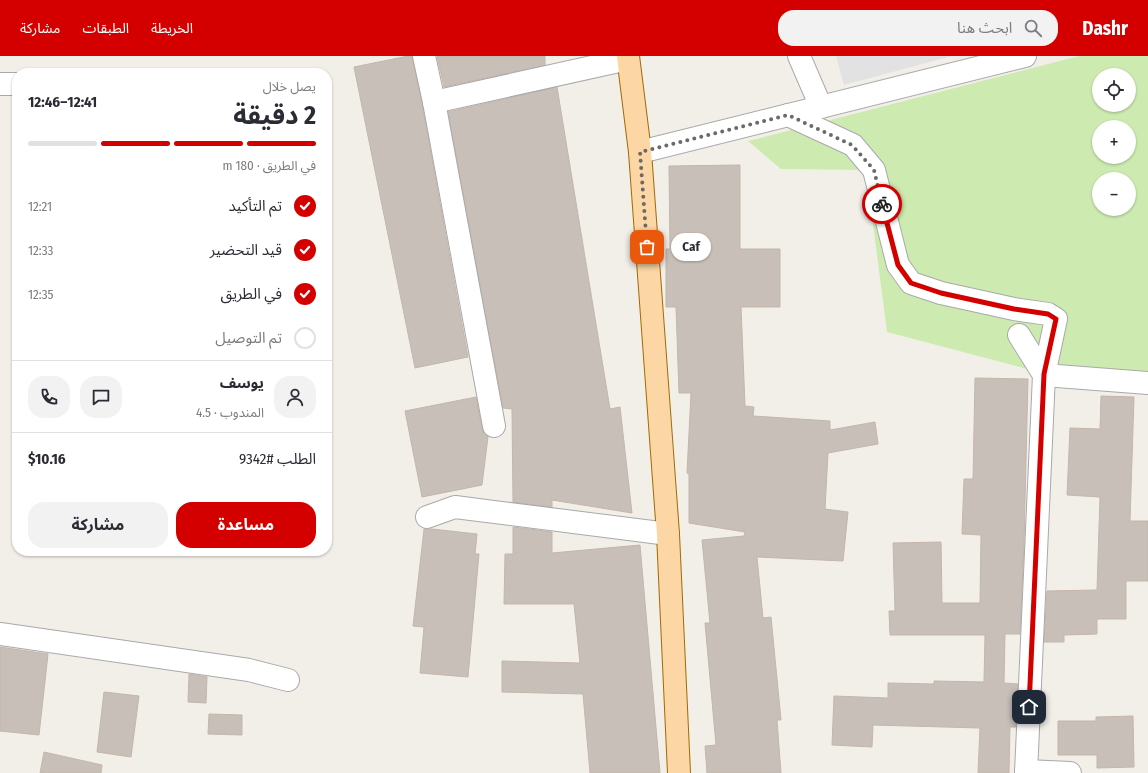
<!DOCTYPE html>
<html lang="ar">
<meta charset="utf-8">
<style>
body{margin:0;font-family:"Fira Sans Condensed","Noto Sans Arabic",sans-serif;background:#f2f2f3;color:#2b2b33;direction:rtl;height:100vh;display:flex;flex-direction:column;font-size:15px;white-space:nowrap}
*{box-sizing:border-box;margin:0}
p{font-size:13px;color:#7c7c81}
.icon{flex:none;width:22px;height:22px;fill:none;stroke:currentColor;stroke-width:2;stroke-linecap:round;stroke-linejoin:round}
.map{position:relative;flex:1;overflow:hidden;direction:ltr}
.details{position:absolute;left:12px;top:12px;width:320px;height:488px;display:flex;flex-direction:column;background:#fff;border-radius:16px;box-shadow:0 1px 3px #0004;direction:rtl}
.details>*{flex:none}
.controls{position:absolute;left:1092px;top:12px;display:grid;gap:8px}
.controls a{display:grid;place-items:center;width:44px;height:44px;border-radius:50%;background:#fff;box-shadow:0 1px 3px #0004;font-size:20px}
.pin{position:absolute;display:grid;place-items:center;width:34px;height:34px;color:#fff;margin:-17px;border-radius:8px;box-shadow:0 2px 6px #0006}
.courier{position:absolute;display:grid;place-items:center;width:40px;height:40px;margin:-20px;border:3px solid #d40000;border-radius:50%;background:#fff;color:#222;box-shadow:0 1px 5px #0007}
.bubble{position:absolute;height:28px;border-radius:14px;background:#fff;box-shadow:0 1px 3px #0004;font-size:13px;font-weight:700;line-height:28px;text-align:center;direction:rtl}
.overview em{font-style:normal;font-weight:700}
.overview div{display:flex;flex-direction:column-reverse}
.overview{display:flex;align-items:center;justify-content:space-between;height:68px;padding:0 16px}
h1{font-size:26px;font-weight:700;line-height:30px}
.bar{display:grid;grid-template-columns:repeat(4,1fr);gap:6px 4px;align-content:center;height:48px;padding:0 16px}
.bar i{height:5px;border-radius:3px;background:#e1e1e2}
.bar .selected{background:#d40000}
.bar p{grid-column:span 4}
.line{display:flex;align-items:center;gap:10px;padding:0 16px;border-top:1px solid #e1e1e2}
.line div{flex:1}
.round{display:grid;place-items:center;flex:none;width:42px;height:42px;border-radius:16px;background:#f2f2f3}
ol{padding:0 16px;list-style:none}
li{display:flex;align-items:center;gap:12px;height:44px}
li p{margin-inline-start:auto}
li .icon{padding:4px;border-radius:50%;background:#d40000;color:#fff;stroke-width:4}
li:last-child{color:#7c7c81}
li i{width:22px;height:22px;border:2px solid #e1e1e2;border-radius:50%}
.button{display:flex;gap:8px;margin-top:auto;padding:8px 16px}
.button a{flex:1;height:46px;border-radius:16px;background:#d40000;color:#fff;font-size:16px;font-weight:700;line-height:46px;text-align:center}
.button a+a{background:#f2f2f3;color:#2b2b33}
header{display:flex;align-items:center;gap:24px;box-sizing:border-box;height:56px;padding:0 20px;background:#d40000;color:#fff}
header strong{font-size:19px}
nav{display:flex;gap:22px;margin-inline-start:auto;font-size:14px}
.search{width:280px;height:36px;background:#f2f2f3;display:flex;align-items:center;gap:10px;box-sizing:border-box;padding:0 14px;border-radius:16px;color:#7c7c81;font-size:15px}
.map>svg:first-child{display:block}
.grass{fill:#cdebb0;fill-rule:evenodd}
.parking{fill:#e2e2e2}
.building{fill:#c7bfb8;stroke:#c4b6ab}
.lines{fill:none;stroke-linecap:round;stroke-linejoin:round}
.minor-casing{stroke:#a9a9a9;stroke-width:24}
.major-casing{stroke:#a06b00;stroke-width:24}
.minor{stroke:#fff;stroke-width:22}
.major{stroke:#fcd6a4;stroke-width:22}
.done{stroke:#6b6a68;stroke-width:4;stroke-dasharray:0 7.2}
.route{stroke:#d40000;stroke-width:5}
</style>
<header>
<strong>Dashr</strong>
<div class="search"><svg class="icon" aria-label="search" viewBox="0 0 24 24"><circle cx="10" cy="10" r="6"/><path d="M15 15l6 6"/></svg>ابحث هنا</div>
<nav><a>الخريطة</a><a>الطبقات</a><a>مشاركة</a></nav>
</header>
<div class="map">
<svg width="1148" height="717" viewBox="0 0 1148 717">
<rect width="100%" height="100%" fill="#f2efe9"/>
<!-- grass -->
<path class="grass" d="M1079 0H1148V337L1027 313 887 276 866 114 781 113 748 85ZM1099 19H1129V49H1099ZM1099 71H1129V101H1099ZM1099 123H1129V153H1099Z"/>
<!-- parking -->
<path class="parking" d="M836 0H952L844 29Z"/>
<!-- building -->
<g class="building">
<path d="M408 0H412L422 48 468 301 415 312 354 11Z"/>
<path d="M437 0H545V9L444 31Z"/>
<path d="M557 31 610 353 620 351 632 457 552 444V451L513 446 512 353 503 352 448 56Z"/>
<path d="M740 109V193H780V251H741L745 350 754 351 753 360 830 365V374L875 366 878 388 828 397 825 453 848 456 843 505 757 501 763 562 771 561 781 664H777L781 717H707L705 690 716 689 705 567H710L702 484 744 480 745 476 689 467V418L687 417 691 337H679L676 251H666V193H670L669 110Z"/>
<path d="M975 322 1028 323 1024 488 1020 578H1005L1004 627 1018 628 1016 671H1010L1009 717H978L980 672 873 669 872 691 832 689 834 640 888 642V627L934 628V625L984 626 985 579H890L889 555H895L893 487 941 486 942 547H980L981 479 962 478 964 423H973Z"/>
<path d="M1101 340 1134 341 1130 465H1148V525H1126V563H1097V578L1064 579V586H1044L1047 535 1097 534 1100 441 1067 439 1070 372 1100 373Z"/>
<path d="M476 341 482 372 484 378 488 381 482 429 422 441 405 355Z"/>
<path d="M513 471 552 476V497L640 489 660 717H590L583 638 502 636V605L580 607 574 548H504L505 498H513Z"/>
<path d="M424 473H432L477 478 475 498H479L468 621 420 617 424 571 413 570Z"/>
<path d="M0 591 48 598 39 679 0 675Z"/>
<path d="M189 618 207 621 206 647 188 646Z"/>
<path d="M104 636 139 640 131 701 97 696Z"/>
<path d="M209 658 242 659V679L208 678Z"/>
<path d="M1133 660 1134 711 1097 712V699H1058V665H1096V661Z"/>
<path d="M44 696 102 709 101 717H40Z"/>
</g>
<g class="lines">
<defs>
<g id="minor">
<path d="M424 0 434 46 494 370"/>
<path d="M799 0 821 51"/>
<path d="M0 28H17"/>
<path d="M434 46 628 3"/>
<path d="M788 59 853 89 874 114 898 209 911 227 941 237 1014 253 1048 258 1056 263 1044 319 1148 327"/>
<path d="M640 96 1025 0"/>
<path d="M1019 279 1044 319 1026 717"/>
<path d="M427 461 455 451 668 478"/>
<path d="M0 578 249 614 288 624"/>
<path d="M1026 715 1070 717"/>
</g>
<path id="major" d="M628 0 640 96 668 478 679 717"/>
</defs>
<!-- minor casing -->
<use href="#minor" class="minor-casing"/>
<!-- major casing -->
<use href="#major" class="major-casing"/>
<!-- minor -->
<use href="#minor" class="minor"/>
<!-- major -->
<use href="#major" class="major"/>
</g>
<g class="lines">
<!-- done -->
<path class="done" d="M647 191 640 96 788 59 852 89 874 114 882 148"/>
<!-- route -->
<path class="route" d="M882 148 898 209 911 227 941 237 1014 253 1048 258 1056 263 1044 318 1029 651"/>
</g>
</svg>
<div class="controls">
<a><svg class="icon" aria-label="locate" viewBox="0 0 24 24"><circle cx="12" cy="12" r="6"/><path d="M12 2v4M12 18v4M2 12h4M18 12h4"/></svg></a>
<a>+</a>
<a>−</a>
</div>
<div class="pin" style="left:647px;top:191px;background:#ea580c"><svg class="icon" aria-label="bag" viewBox="0 0 24 24"><path d="M5 8h14l-1 12H6zM9 8a3 3 0 0 1 6 0"/></svg></div>
<div class="pin" style="left:1029px;top:651px;background:#1f2937"><svg class="icon" aria-label="home" viewBox="0 0 24 24"><path d="M3 11l9-7 9 7M6 9v11h12V9"/></svg></div>
<div class="courier" style="left:882px;top:148px"><svg class="icon" aria-label="bike" viewBox="0 0 24 24"><circle cx="6" cy="16" r="4"/><circle cx="18" cy="16" r="4"/><path d="M6 16l4-8h5l3 8M10 8l3 8H6M13 5h3"/></svg></div>
<div class="bubble" style="left:671px;top:177px;width:40px">Caf</div>
<section class="details">
<div class="overview"><div><h1>2 دقيقة</h1><p>يصل خلال</p></div><em>12:41–12:46</em></div>
<div class="bar"><i class="selected"></i><i class="selected"></i><i class="selected"></i><i></i><p>في الطريق · 180 m</p></div>
<ol>
<li><svg class="icon" aria-label="check" viewBox="0 0 24 24"><path d="M5 12l5 5 9-10"/></svg>تم التأكيد<p>12:21</p></li>
<li><svg class="icon" aria-label="check" viewBox="0 0 24 24"><path d="M5 12l5 5 9-10"/></svg>قيد التحضير<p>12:33</p></li>
<li><svg class="icon" aria-label="check" viewBox="0 0 24 24"><path d="M5 12l5 5 9-10"/></svg>في الطريق<p>12:35</p></li>
<li><i></i>تم التوصيل</li>
</ol>
<div class="line" style="height:72px"><a class="round"><svg class="icon" aria-label="person" viewBox="0 0 24 24"><circle cx="12" cy="8" r="4"/><path d="M4 21q1-7 8-7t8 7"/></svg></a><div><b>يوسف</b><p>المندوب · 4.5</p></div><a class="round"><svg class="icon" aria-label="chat" viewBox="0 0 24 24"><path d="M4 5h16v11H9l-5 4z"/></svg></a><a class="round"><svg class="icon" aria-label="phone" viewBox="0 0 24 24"><path d="M5 4h4l2 5-3 2q2 4 5 5l2-3 5 2v4C11 20 4 13 5 4z"/></svg></a></div>
<div class="line" style="height:52px"><div>الطلب #9342</div><b>$10.16</b></div>
<div class="button"><a>مساعدة</a><a>مشاركة</a></div>
</section>
</div>
